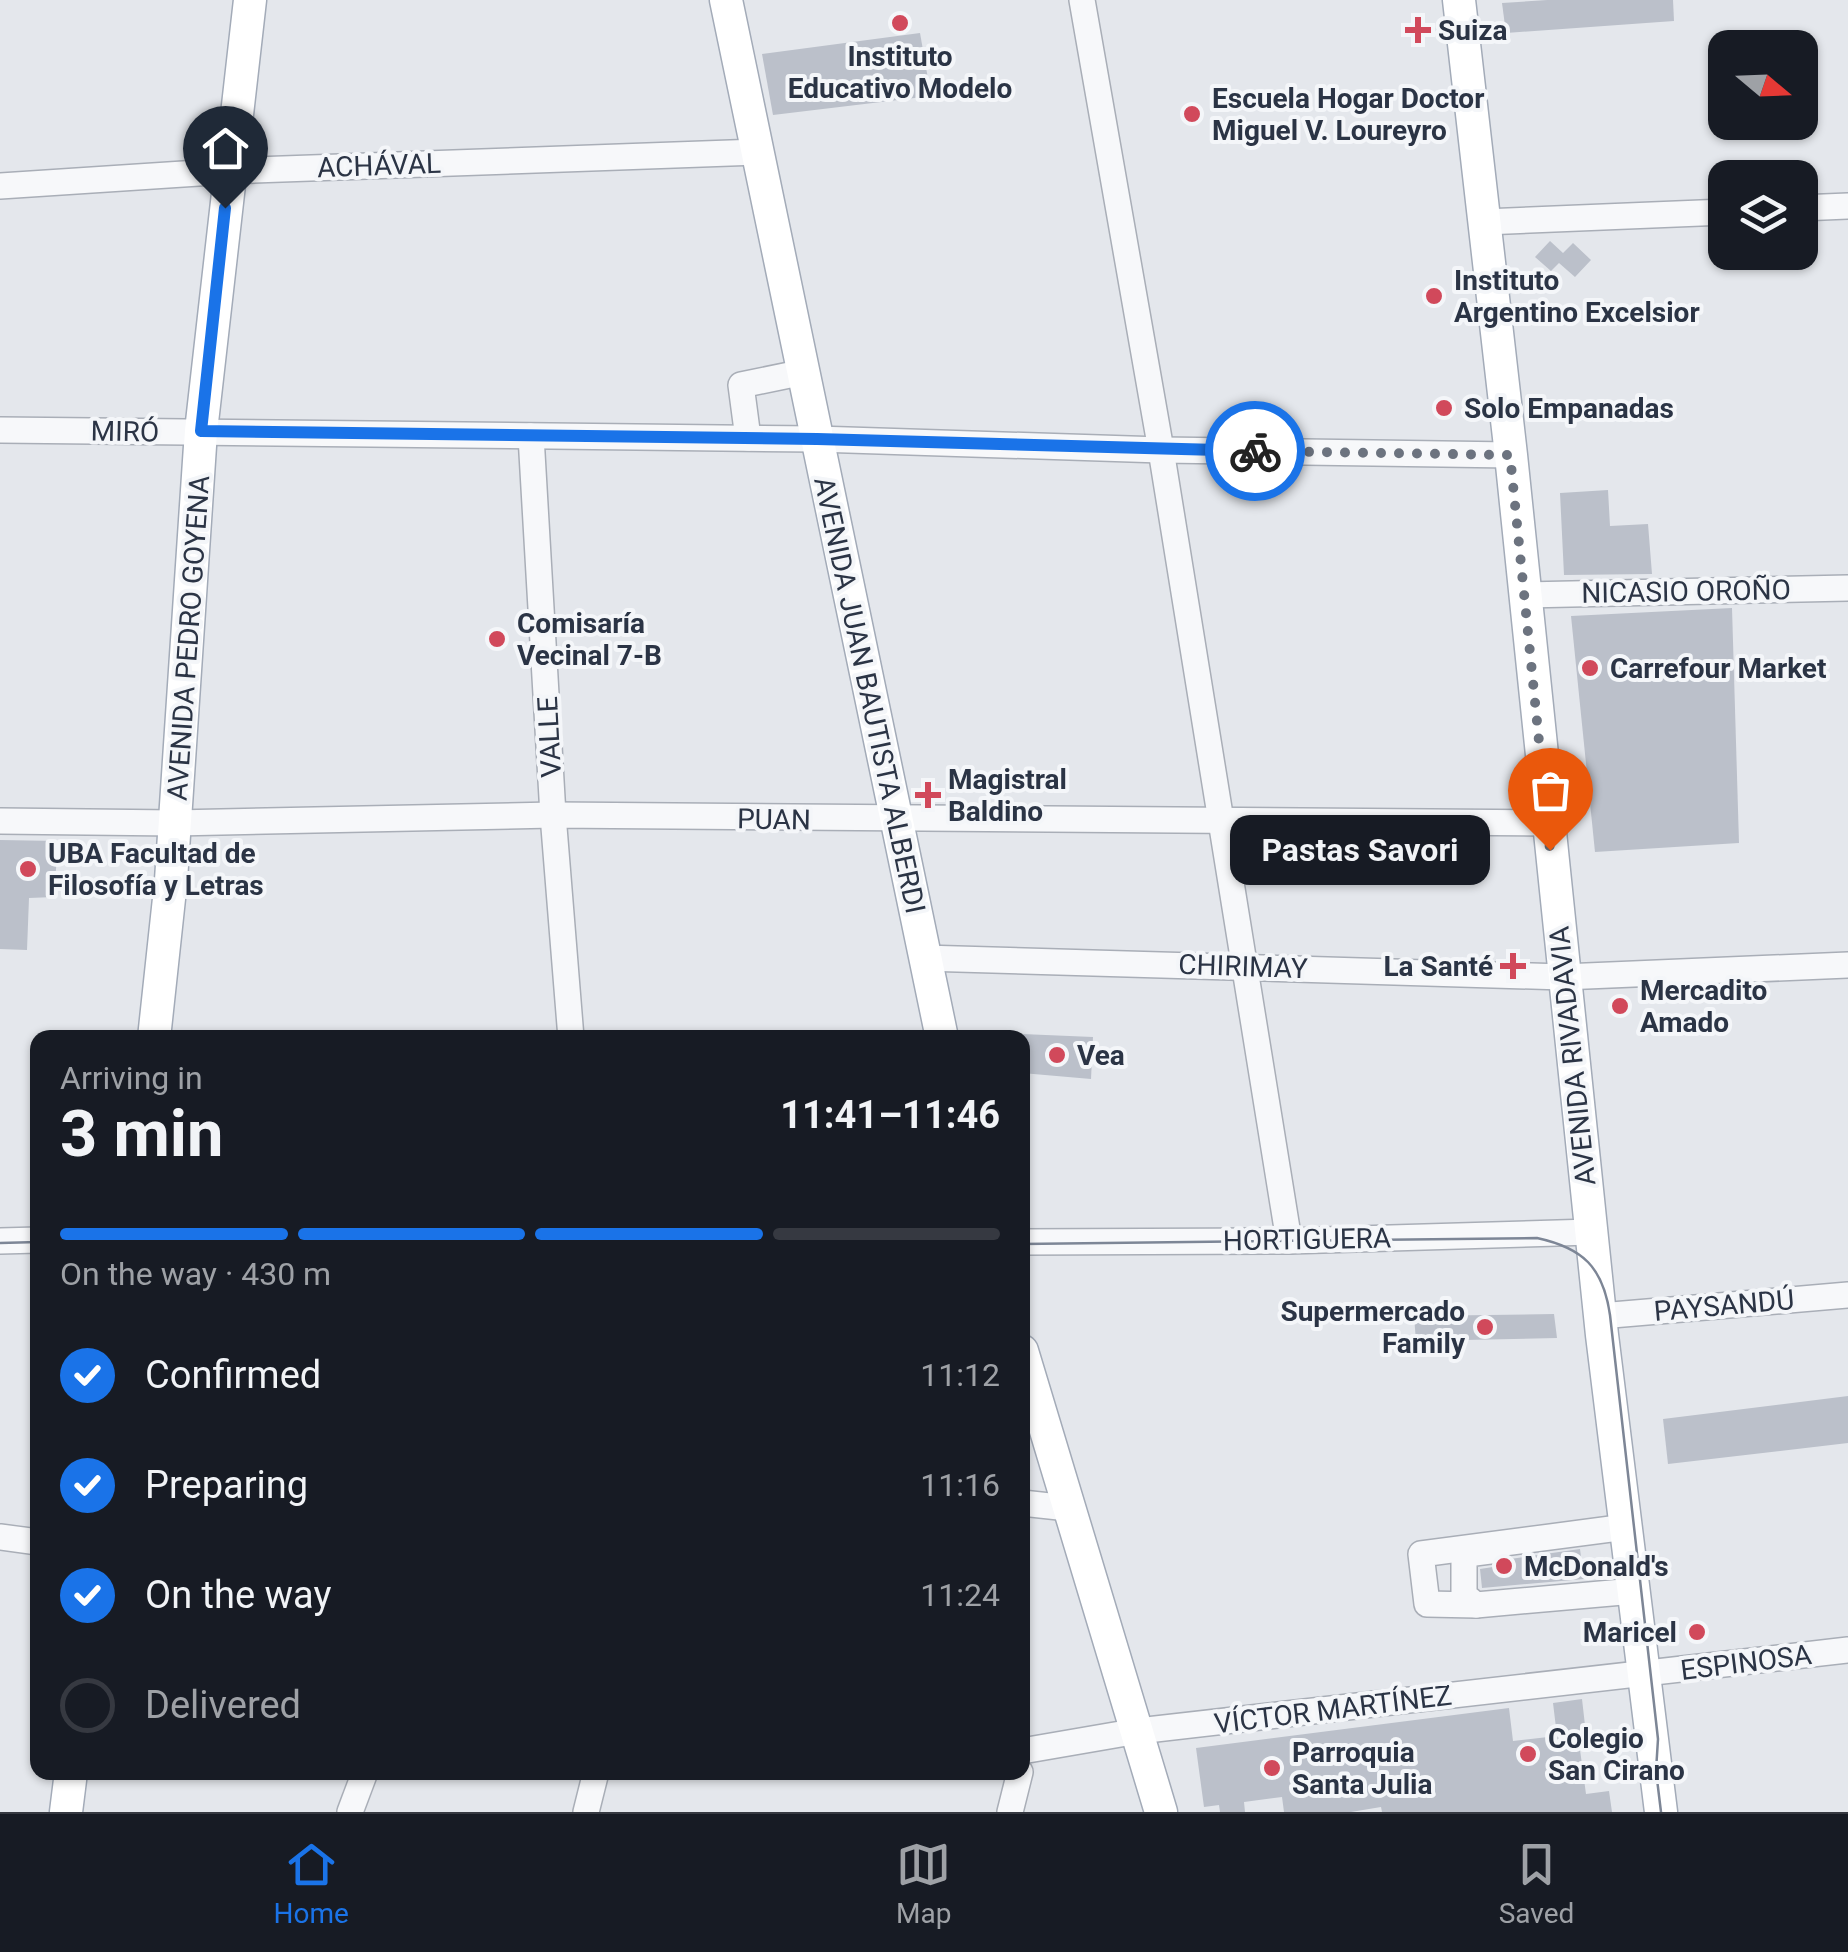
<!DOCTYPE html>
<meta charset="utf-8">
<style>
body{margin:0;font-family:Roboto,sans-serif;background:#242831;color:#f1f3f6;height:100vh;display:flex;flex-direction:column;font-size:38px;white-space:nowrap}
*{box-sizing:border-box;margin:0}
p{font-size:32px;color:#9ea1a6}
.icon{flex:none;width:55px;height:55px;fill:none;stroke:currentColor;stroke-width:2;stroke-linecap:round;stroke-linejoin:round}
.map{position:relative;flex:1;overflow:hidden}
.side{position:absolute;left:30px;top:1030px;width:1000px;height:750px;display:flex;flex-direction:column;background:#171b24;border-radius:20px;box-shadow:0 2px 8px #0004}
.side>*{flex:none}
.needle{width:65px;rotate:109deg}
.controls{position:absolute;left:1708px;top:30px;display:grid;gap:20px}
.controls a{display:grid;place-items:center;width:110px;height:110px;border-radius:20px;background:#171b24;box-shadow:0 2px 8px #0004;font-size:50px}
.pin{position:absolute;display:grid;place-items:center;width:85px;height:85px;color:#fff;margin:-102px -42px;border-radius:50% 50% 50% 0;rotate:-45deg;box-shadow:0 0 10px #0007}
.pin .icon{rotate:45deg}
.courier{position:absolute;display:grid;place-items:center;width:100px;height:100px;margin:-50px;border:8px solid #1a73e8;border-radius:50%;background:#fff;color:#222;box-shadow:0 2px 12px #0007}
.bubble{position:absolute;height:70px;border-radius:20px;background:#171b24;box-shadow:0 2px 8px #0004;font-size:32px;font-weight:700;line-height:70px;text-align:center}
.overview em{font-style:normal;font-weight:700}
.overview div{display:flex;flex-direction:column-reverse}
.overview{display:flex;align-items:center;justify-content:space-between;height:170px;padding:0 30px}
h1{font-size:65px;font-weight:700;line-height:75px}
.bar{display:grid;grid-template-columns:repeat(4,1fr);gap:15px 10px;align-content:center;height:120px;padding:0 30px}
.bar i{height:12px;border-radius:8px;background:#363941}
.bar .selected{background:#1a73e8}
.bar p{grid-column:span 4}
ol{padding:0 30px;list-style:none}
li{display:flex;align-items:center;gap:30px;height:110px}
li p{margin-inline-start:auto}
li .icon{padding:10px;border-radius:50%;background:#1a73e8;color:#fff;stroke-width:4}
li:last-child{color:#9ea1a6}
li i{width:55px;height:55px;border:5px solid #363941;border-radius:50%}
.menu{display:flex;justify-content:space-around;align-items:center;height:140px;border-top:2px solid #363941;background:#171b24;font-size:28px;color:#9ea1a6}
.menu a{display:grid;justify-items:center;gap:5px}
.menu .selected{color:#1a73e8}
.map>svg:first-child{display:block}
.building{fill:#bbc0ca}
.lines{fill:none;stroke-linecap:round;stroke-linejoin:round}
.minor-casing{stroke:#a9aeb7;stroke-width:28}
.major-casing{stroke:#a3abb8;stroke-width:35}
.minor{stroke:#f7f8fa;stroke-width:25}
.major{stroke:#fff;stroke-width:32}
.tram{stroke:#7d8696;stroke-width:2.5}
.done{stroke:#6c737f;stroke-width:10;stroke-dasharray:0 18}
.route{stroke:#1a73e8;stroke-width:12}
.poi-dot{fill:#d1495b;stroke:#f4f6f9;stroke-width:4}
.labels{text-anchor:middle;stroke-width:8;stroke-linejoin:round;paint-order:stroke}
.poi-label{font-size:28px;font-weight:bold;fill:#2b3445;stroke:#f4f6f9;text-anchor:start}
.street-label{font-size:28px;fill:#2b3445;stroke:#f4f6f9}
</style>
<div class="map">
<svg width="1848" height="1812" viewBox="0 0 1848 1812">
<rect width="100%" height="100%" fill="#e4e7ec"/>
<!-- building -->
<g class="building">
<path d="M1547 0H1673L1674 21 1506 33 1502 3Z"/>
<path d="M920 33 931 96 773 115 762 54Z"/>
<path d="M1550 241 1563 253 1573 243 1591 260 1575 277 1559 263 1551 271 1535 257Z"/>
<path d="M1608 490 1610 526 1648 524 1652 574 1564 575 1560 493Z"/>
<path d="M1732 608 1739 843 1595 852 1571 616Z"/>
<path d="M0 840 58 841 54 897 29 898 27 950 0 949Z"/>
<path d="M1022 1034 1093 1037 1091 1079 1022 1073Z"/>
<path d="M1554 1314 1557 1338 1416 1341 1414 1316Z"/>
<path d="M1848 1396V1443L1668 1464 1663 1419Z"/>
<path d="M1580 1549 1584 1579 1482 1588 1480 1569 1493 1567 1503 1560Z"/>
<path d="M1582 1699 1586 1734 1578 1735 1586 1794 1609 1791 1612 1812H1382L1381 1807 1351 1812H1284L1282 1797 1244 1802 1245 1812H1220L1219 1805 1204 1807 1196 1748 1509 1708 1513 1741 1557 1736 1553 1703Z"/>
</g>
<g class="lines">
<defs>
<g id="minor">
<path d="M1082 0 1161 450 1289 1241"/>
<path d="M0 186 229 171 758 152"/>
<path d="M1800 208 1848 206"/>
<path d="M1484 222 1725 212"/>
<path d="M0 430 817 439 1161 450 1511 455"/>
<path d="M531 436 553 815 571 1038"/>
<path d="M748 438 741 385 804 372"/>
<path d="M1525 595 1848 588"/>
<path d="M0 821 175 823 553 815 1548 823"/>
<path d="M923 958 1563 977 1848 965"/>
<path d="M0 1241 38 1240"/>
<path d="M1022 1242 1289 1241 1591 1232"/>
<path d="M1600 1316 1848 1295"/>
<path d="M1022 1503 1068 1508"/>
<path d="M0 1537 38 1542"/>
<path d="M1490 1551 1467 1554 1464 1560V1595L1476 1605 1634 1591"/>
<path d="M1476 1605 1427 1604 1421 1554 1626 1527"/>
<path d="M1022 1751 1138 1731 1848 1650"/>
<path d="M350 1812 365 1772"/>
<path d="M586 1812 596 1772"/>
<path d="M1010 1812 1020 1772"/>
</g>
<g id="major">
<path d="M726 0 942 1038"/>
<path d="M1459 0 1511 455 1602 1335 1661 1812"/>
<path d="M154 1038 171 880 201 431 250 0"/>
<path d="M1022 1351 1161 1812"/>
<path d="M66 1812 71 1772"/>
</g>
</defs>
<!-- minor casing -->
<use href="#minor" class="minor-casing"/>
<!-- major casing -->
<use href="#major" class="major-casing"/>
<!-- minor -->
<use href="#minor" class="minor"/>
<!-- major -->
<use href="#major" class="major"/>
<!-- tram -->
<g class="tram">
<path d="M0 1243 38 1242"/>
<path d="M1022 1244 1537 1238C1583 1248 1603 1267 1610 1315L1658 1739 1656 1771 1661 1812"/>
</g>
</g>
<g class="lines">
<!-- done -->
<path class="done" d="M1255 451 1510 455 1550 850"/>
<!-- route -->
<path class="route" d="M225 208 201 431 817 439 1255 451"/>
</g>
<!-- markers -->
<g class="poi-dot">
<circle cx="900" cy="23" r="10"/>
<path d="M1413 15h10v10h10v10h-10v10h-10v-10h-10v-10h10z"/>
<circle cx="1192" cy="114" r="10"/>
<circle cx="1434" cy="296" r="10"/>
<circle cx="1444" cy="408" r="10"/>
<circle cx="497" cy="639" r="10"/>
<circle cx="1590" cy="668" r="10"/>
<path d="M923 780h10v10h10v10h-10v10h-10v-10h-10v-10h10z"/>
<circle cx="28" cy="869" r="10"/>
<path d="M1508 951h10v10h10v10h-10v10h-10v-10h-10v-10h10z"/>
<circle cx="1620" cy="1006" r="10"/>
<circle cx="1057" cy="1055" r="10"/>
<circle cx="1485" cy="1327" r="10"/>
<circle cx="1504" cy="1566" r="10"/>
<circle cx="1697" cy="1632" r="10"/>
<circle cx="1528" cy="1754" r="10"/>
<circle cx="1272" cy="1768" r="10"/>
</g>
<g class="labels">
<!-- poi labels -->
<g class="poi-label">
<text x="1438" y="40">Suiza</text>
<text x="900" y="66" text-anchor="middle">Instituto<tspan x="900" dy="32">Educativo Modelo</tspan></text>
<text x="1212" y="108">Escuela Hogar Doctor<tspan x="1212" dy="32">Miguel V. Loureyro</tspan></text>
<text x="1454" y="290">Instituto<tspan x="1454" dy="32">Argentino Excelsior</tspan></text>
<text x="1464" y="418">Solo Empanadas</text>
<text x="517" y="633">Comisaría<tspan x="517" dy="32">Vecinal 7-B</tspan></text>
<text x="1610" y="678">Carrefour Market</text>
<text x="948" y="789">Magistral<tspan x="948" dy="32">Baldino</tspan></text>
<text x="48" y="863">UBA Facultad de<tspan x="48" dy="32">Filosofía y Letras</tspan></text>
<text x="1493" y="976" text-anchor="end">La Santé</text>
<text x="1640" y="1000">Mercadito<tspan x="1640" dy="32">Amado</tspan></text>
<text x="1077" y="1065">Vea</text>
<text x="1465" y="1321" text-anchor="end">Supermercado<tspan x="1465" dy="32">Family</tspan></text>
<text x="1524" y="1576">McDonald's</text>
<text x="1677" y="1642" text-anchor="end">Maricel</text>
<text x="1548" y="1748">Colegio<tspan x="1548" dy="32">San Cirano</tspan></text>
<text x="1292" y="1762">Parroquia<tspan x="1292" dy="32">Santa Julia</tspan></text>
</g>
<!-- street labels -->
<g class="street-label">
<text transform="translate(379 165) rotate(-2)" y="10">ACHÁVAL</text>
<text transform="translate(125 431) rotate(1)" y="10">MIRÓ</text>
<text transform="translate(1686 591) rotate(-1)" y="10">NICASIO OROÑO</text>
<text transform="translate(188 638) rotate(-86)" y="10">AVENIDA PEDRO GOYENA</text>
<text transform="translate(870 695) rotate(78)" y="10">AVENIDA JUAN BAUTISTA ALBERDI</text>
<text transform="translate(549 737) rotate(-93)" y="10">VALLE</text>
<text transform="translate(774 819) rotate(1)" y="10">PUAN</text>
<text transform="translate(1243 966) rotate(2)" y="10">CHIRIMAY</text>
<text transform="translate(1572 1056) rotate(-96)" y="10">AVENIDA RIVADAVIA</text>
<text transform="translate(1307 1239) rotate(-1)" y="10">HORTIGUERA</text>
<text transform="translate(1724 1305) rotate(-5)" y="10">PAYSANDÚ</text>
<text transform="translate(1746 1662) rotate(-7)" y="10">ESPINOSA</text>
<text transform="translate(1333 1709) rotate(-7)" y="10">VÍCTOR MARTÍNEZ</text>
</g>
</g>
</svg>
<div class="controls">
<a><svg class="needle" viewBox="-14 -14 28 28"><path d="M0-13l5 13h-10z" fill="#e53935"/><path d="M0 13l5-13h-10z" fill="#9ea1a6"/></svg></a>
<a><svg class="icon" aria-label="layers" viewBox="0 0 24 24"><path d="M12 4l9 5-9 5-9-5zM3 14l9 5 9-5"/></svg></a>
</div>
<div class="pin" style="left:1550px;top:850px;background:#ea580c"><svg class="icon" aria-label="bag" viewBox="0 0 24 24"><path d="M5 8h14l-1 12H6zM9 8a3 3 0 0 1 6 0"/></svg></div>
<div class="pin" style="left:225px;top:208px;background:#1f2937"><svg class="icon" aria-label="home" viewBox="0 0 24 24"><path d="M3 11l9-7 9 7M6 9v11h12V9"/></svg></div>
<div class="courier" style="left:1255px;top:451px"><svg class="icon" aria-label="bike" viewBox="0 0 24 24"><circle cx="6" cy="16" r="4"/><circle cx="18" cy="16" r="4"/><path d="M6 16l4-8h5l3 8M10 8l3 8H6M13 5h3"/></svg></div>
<div class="bubble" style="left:1230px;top:815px;width:260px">Pastas Savori</div>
<section class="side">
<div class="overview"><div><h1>3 min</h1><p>Arriving in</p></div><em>11:41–11:46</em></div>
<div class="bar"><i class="selected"></i><i class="selected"></i><i class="selected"></i><i></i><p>On the way · 430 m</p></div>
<ol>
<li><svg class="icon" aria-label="check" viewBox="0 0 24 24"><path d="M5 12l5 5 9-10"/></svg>Confirmed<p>11:12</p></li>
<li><svg class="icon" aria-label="check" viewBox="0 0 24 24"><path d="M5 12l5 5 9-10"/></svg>Preparing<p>11:16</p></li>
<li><svg class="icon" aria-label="check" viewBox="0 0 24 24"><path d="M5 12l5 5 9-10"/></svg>On the way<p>11:24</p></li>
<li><i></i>Delivered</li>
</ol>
</section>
</div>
<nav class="menu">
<a class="selected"><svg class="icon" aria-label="home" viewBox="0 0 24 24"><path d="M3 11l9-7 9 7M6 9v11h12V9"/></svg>Home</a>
<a><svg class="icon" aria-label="map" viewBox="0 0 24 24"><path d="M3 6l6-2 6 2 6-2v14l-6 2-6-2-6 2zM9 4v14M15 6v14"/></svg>Map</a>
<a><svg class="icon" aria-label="saved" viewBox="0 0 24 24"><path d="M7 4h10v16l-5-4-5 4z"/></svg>Saved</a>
</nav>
